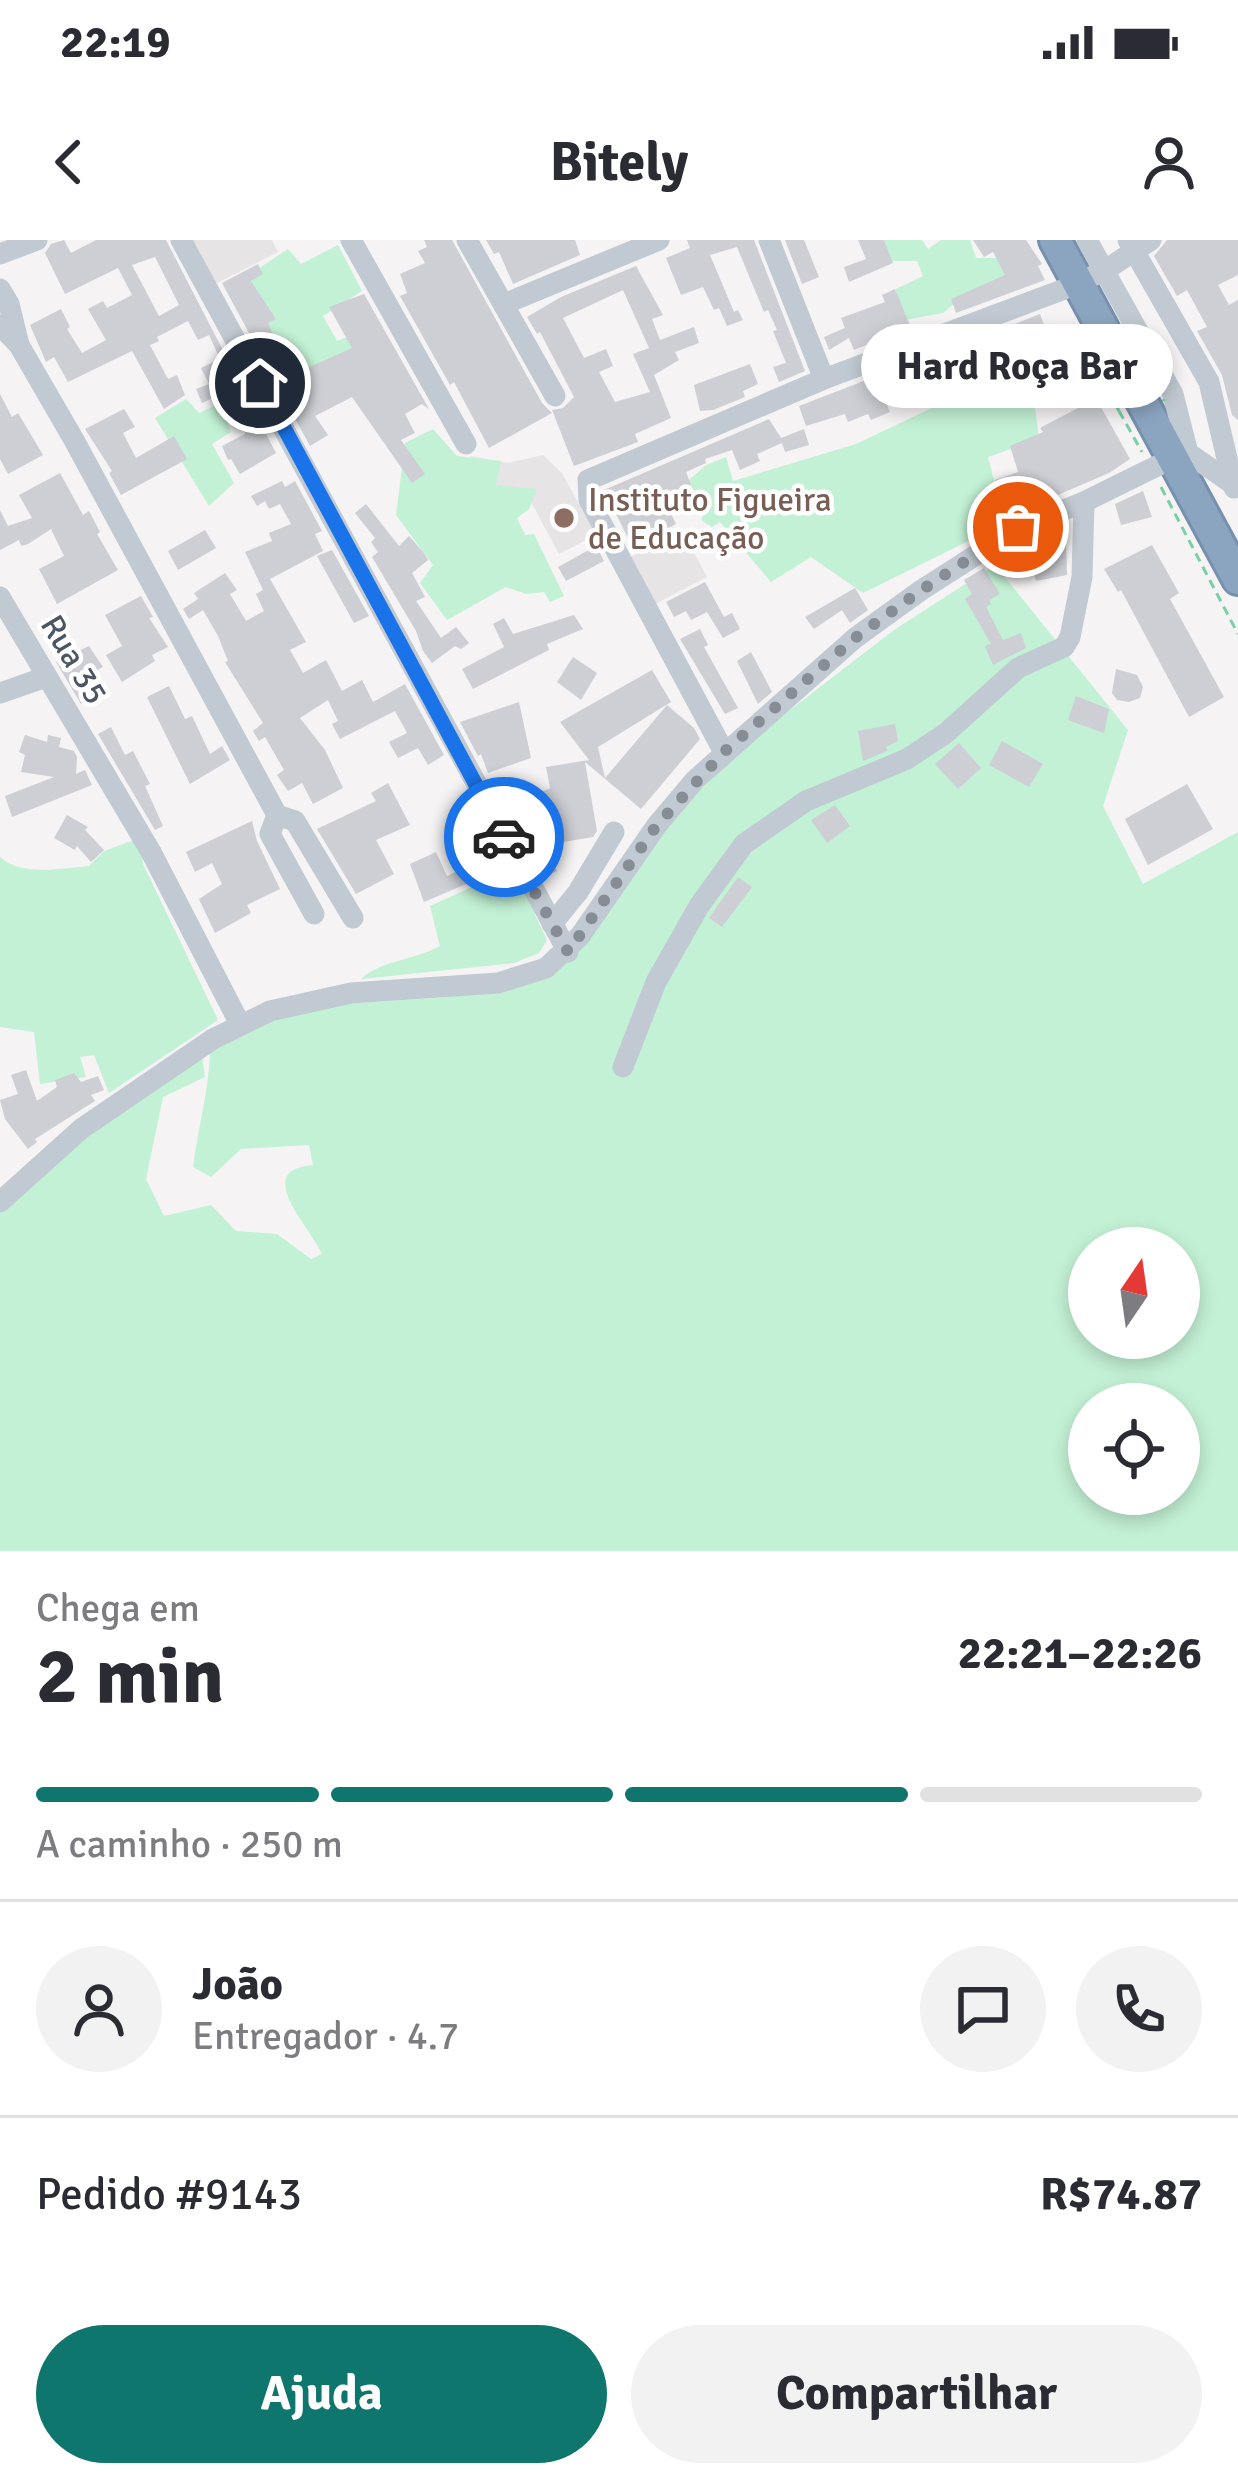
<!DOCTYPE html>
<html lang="pt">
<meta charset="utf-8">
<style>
body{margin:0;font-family:Signika,sans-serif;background:#f2f2f3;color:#2b2b33;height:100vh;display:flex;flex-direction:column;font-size:45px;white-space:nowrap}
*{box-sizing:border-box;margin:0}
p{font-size:39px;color:#7c7c81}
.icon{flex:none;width:66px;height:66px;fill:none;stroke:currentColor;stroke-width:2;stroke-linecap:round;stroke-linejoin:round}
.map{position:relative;height:1311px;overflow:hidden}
.drawer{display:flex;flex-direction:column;background:#fff;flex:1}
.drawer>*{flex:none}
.needle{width:78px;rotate:13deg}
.buttons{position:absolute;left:1068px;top:987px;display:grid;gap:24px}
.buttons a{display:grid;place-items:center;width:132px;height:132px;border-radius:50%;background:#fff;box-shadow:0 6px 18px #0003;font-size:60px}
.pin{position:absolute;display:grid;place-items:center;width:102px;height:102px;color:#fff;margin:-51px;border:6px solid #fff;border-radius:50%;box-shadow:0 3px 12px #0007}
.courier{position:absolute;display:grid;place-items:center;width:120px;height:120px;margin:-60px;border:9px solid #1a73e8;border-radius:50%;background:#fff;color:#222;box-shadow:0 3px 15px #0007}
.bubble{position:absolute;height:84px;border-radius:42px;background:#fff;box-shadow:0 6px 18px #0003;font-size:39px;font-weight:700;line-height:84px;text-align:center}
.headline em{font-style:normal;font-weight:700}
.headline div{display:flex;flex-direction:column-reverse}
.headline{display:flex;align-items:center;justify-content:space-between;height:204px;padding:0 36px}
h1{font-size:78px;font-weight:700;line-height:90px}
.bar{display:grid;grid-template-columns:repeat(4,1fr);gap:18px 12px;align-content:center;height:144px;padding:0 36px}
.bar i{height:15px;border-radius:9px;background:#e1e1e2}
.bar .current{background:#0f766e}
.bar p{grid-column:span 4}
.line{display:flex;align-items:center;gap:30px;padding:0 36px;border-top:3px solid #e1e1e2}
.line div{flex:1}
.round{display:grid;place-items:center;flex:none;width:126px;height:126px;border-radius:63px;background:#f2f2f3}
.primary-button{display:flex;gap:24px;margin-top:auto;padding:24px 36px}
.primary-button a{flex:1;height:138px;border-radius:72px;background:#0f766e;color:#fff;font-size:48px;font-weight:700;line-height:138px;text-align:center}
.primary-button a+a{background:#f2f2f3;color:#2b2b33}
.status{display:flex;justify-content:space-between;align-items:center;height:84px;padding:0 60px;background:#fff;direction:ltr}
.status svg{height:33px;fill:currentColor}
header{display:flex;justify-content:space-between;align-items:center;height:156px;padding:0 36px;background:#fff;font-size:54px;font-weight:700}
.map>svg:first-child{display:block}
.education{fill:#e6e4e5}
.green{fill:#c3f1d5;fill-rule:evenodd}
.building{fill:#cdcfd5;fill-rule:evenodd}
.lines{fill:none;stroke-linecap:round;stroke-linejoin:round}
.highway-casing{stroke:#7690ad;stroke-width:36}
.path{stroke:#7ad0a6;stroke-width:3;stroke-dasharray:9 6;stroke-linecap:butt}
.minor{stroke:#c1cad2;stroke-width:21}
.highway{stroke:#8ba5c1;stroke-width:30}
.path-bridge{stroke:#7ad0a6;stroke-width:3;stroke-dasharray:9 6;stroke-linecap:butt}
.done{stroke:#868d94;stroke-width:12;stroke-dasharray:0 21.6}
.route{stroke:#1a73e8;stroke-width:15}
.education-dot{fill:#8d6e63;stroke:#fff;stroke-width:4.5}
.labels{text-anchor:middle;stroke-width:9;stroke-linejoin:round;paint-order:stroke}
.education-label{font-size:33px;fill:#785e54;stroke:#fff;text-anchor:start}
.street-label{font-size:33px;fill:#4a5661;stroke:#fff}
</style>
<div class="status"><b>22:19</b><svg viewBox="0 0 49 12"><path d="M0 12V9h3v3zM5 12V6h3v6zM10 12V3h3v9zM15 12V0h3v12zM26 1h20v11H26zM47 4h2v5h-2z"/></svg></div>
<header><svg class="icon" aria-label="back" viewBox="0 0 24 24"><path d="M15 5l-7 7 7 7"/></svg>Bitely<svg class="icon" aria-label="person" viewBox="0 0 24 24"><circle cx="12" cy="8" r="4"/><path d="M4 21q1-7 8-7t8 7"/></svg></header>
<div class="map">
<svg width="1238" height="1311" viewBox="0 0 1238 1311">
<rect width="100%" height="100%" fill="#f5f3f3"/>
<!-- education -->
<g class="education">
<path d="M191 0H272L278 12 215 44Z"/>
<path d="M543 215 562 233 596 295 559 314 531 262H484L470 216 508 223Z"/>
<path d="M682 290 707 337 653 365 628 318Z"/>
</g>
<!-- green -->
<g class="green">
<path d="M884 0H922L928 9 941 0H970L976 18H1006L1013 35 964 55 943 73 899 81 896 49 923 36 917 21H892Z"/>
<path d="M338 5 362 51 323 76 337 101 367 90 368 110 286 143 263 109 271 99 264 85 274 77 267 65 257 70 247 36 288 9 301 24Z"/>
<path d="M1018 127 1034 159 1039 199 988 217 1005 283 863 353 811 317 771 342 720 282 712 287 701 280 706 269 688 241 706 225 726 217 733 241 856 204Z"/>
<path d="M186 159 199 173 220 163 231 192 212 204 234 243 209 266 155 178Z"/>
<path d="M433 189 457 216 501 221 496 245 537 249 529 269 517 278 525 295 534 294 564 356 550 362 544 352 526 354 506 347 447 380 420 343 433 325 396 275 405 203Z"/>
<path d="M995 325 1128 490 1103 566 1143 644 1238 592V1311H0V972L93 891 202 816 205 837 163 857 146 939 164 976 211 965 236 991 277 994 311 1019 322 1014C308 984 252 930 313 925L309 905 241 909 211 937 193 927C198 887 209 851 210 811L269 782 340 764 437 758 501 749 544 738 666 583 755 497 894 390ZM1089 1008H1179V1098H1089ZM1089 1164H1179V1254H1089Z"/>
<path d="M140 598 143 624 218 780 109 853 94 815 80 817 86 837 40 844 34 792 0 787V617C22 637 62 628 89 626L104 611Z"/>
<path d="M511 622 537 668 535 675 547 700 539 713 514 723 361 739C379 721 415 720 440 706L430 666 488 640Z"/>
</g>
<!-- building -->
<g class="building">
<path d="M64 0 71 13 96 0H166L276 213 240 234 231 219 228 220 222 206 245 194V190L223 153 202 163 196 149 209 144 201 128 220 119 209 95 198 100 188 81 157 97 159 101 150 105 168 139 177 135 185 155 164 169 132 111 68 142 54 117 46 122 30 85 61 69 70 87 67 89 82 113 106 100 88 69 103 61 107 68 132 55 118 28 65 54 45 13 51 4ZM155 17 179 65 159 76 132 25Z"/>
<path d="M424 0H452L542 163 552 173 489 208 454 142 450 145 400 56 407 53 400 34 425 23 418 11 427 7Z"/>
<path d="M486 0H575L580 15 513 44 499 12 494 14Z"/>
<path d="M687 0H754L805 131 779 142 773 127 786 123 773 91 777 90 768 70 764 72 737 7 710 15 734 72 738 70 743 80 727 86 719 68 714 70 703 47 681 55 666 18 690 8Z"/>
<path d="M785 0H804L819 37 802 44Z"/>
<path d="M858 0H884L893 23 849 42 844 27 866 19Z"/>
<path d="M973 0H1026L1042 24 1038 26 1045 40 956 73 951 59 1005 35 993 12 984 17Z"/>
<path d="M1167 0H1238V35L1218 45 1229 65 1238 60V180L1232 175 1222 135 1197 91 1207 87 1187 50 1177 56 1154 16Z"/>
<path d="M258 24 263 34 251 41 276 79 268 83 274 97 255 104 222 43Z"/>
<path d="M636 26 663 75 652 79 660 100 694 87 699 103 675 112 679 120 654 135 671 178 635 194 638 202 574 226 552 170 563 168 574 157 540 92 537 94 527 77 561 57ZM623 50 649 108 633 114 650 152 615 162 599 132 613 126 606 109 584 118 563 78Z"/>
<path d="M895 49 912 90 899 95 898 92 854 110 849 98 829 110 824 97 845 88 841 78 885 62 882 55Z"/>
<path d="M364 54 429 169 422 164 405 174 415 193 401 200 425 234 412 243 352 157 315 176 328 195 310 206 269 131 298 115 307 128 352 108 329 67Z"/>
<path d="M1040 74 1056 118 1065 114 1079 146 1039 163 1022 124 965 143 956 121 970 116 965 102 977 98 982 111 990 108 992 114 1018 103 1012 85Z"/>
<path d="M913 122 928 158 910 166 901 145 882 153 890 172 871 180 868 174 848 182 845 174 806 186 799 166Z"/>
<path d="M750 124 758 144 743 151 745 157 713 170 700 171 694 145Z"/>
<path d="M0 154 12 177 18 173 43 215 8 234 0 219Z"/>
<path d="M1093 160H1097L1130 219 1109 233 1009 276 995 240 1018 232 1010 206 1043 192 1040 188Z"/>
<path d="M124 169 135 187 123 193 136 218 174 196 187 219 121 255 109 233 112 231 85 189Z"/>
<path d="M769 179 781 198 804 189 809 205 785 212 782 203 757 214 760 221 740 230 732 210 705 219 706 223 686 232 691 245 663 257 676 284 633 308 604 250Z"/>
<path d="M60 233 83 275 89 271 100 292 97 294 118 330 57 364 39 329 64 316 51 289 28 304 21 306 19 300 0 310V270L8 286 32 278 19 255Z"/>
<path d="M282 241 285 247 295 241 322 291 315 294 323 311 270 339 306 402 290 410 303 433 326 420 342 451 362 440 373 462 405 444 444 515 428 525 418 508 398 518 389 502 407 493 395 471 340 499 332 484 338 481 328 460 300 478 325 510 343 548 313 564 302 543 288 551 277 535 284 530 265 497 259 501 253 491 263 483 225 422 228 421 218 396 203 370 189 379 183 369 198 359 194 353 225 333 237 350 230 354 246 381 264 371 256 354 263 350 245 312 272 301 269 293 291 284 280 264 269 269 265 261 257 266 251 256Z"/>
<path d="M1143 251 1152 277 1121 285 1115 264Z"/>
<path d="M366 264 399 306 409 296 424 313 428 320 412 333 425 357 416 361 441 398 456 387 469 403 461 409 455 406 432 423 423 411 416 391 372 317 378 312 371 302 375 298 355 273Z"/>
<path d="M205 290 216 308 178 330 168 311Z"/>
<path d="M1066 296 1067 335 1036 341 1034 333 1028 334 1022 305Z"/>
<path d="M1152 305 1179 353 1170 359 1224 457 1189 477 1121 350 1118 352 1104 329Z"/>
<path d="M596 306 604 321 566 341 558 327Z"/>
<path d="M332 310 369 376 354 383 317 316Z"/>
<path d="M984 328 1000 354 989 360 991 364 986 367 1003 400 1021 393 1026 408 993 425 985 406 991 404 965 359 972 354 964 340Z"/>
<path d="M705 342 724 377 732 373 740 389 723 398 707 372 691 380 686 371 674 377 666 362Z"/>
<path d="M855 348 868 370 850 383 842 370 814 389 805 377Z"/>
<path d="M141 356 153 377 149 378 168 407 152 415 155 421 122 442 106 415 122 406 105 375Z"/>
<path d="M574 375 583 389 547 404 549 410 473 449 462 429 504 407 493 384 504 378 513 394Z"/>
<path d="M700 389 708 405 704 407 738 468 725 474 680 399Z"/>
<path d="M89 406 103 427 79 440 88 459 81 464 56 422Z"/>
<path d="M751 412 772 452 758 464 737 421Z"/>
<path d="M573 417 597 433 581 460 557 442Z"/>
<path d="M1116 429 1137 435 1143 447 1140 458 1129 462 1117 460 1112 453Z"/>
<path d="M652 430 671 462 598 507 605 538 667 465 694 488 700 499 641 569 585 522 597 591 593 597 546 605 557 631 544 637 507 569 550 548 546 527 589 520 560 482Z"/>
<path d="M169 446 185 479 192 476 210 514 222 506 230 520 190 544 147 457Z"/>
<path d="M1076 456 1109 469 1104 493 1068 480Z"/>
<path d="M519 462 531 518 488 533 481 514 478 516 460 482Z"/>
<path d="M895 484 898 501 886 507 887 511 863 521 858 491Z"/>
<path d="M111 487 125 515 133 511 150 544 145 546 163 586 155 590 98 494Z"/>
<path d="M25 495 47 502 48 495 61 498 59 507 74 511 77 517 76 534 85 530 92 545 12 577 5 556 54 537 21 532 25 515 19 512Z"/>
<path d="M1002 501 1043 524 1029 547 989 525Z"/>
<path d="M959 503 981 528 958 549 935 524Z"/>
<path d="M388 543 410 585 376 600 394 634 356 654 317 589 376 561 371 553Z"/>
<path d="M1187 544 1213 589 1148 625 1125 579Z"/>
<path d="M835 565 850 586 827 603 811 580Z"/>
<path d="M475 573 503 623 490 630 463 577Z"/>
<path d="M67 575 88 587 85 590 104 610 91 622 77 606 75 610 54 598Z"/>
<path d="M252 581 257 601 280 649 247 665 251 673 215 693 199 659 222 644 212 623 195 632 186 612Z"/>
<path d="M436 612 447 636 466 627 473 641 424 662 410 624Z"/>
<path d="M738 637 752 647 722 687 709 678Z"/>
<path d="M26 830 37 861 57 847 55 840 74 833 81 842 98 836 104 850 91 855 95 861 35 899 37 902 28 909 5 879 0 860 18 854 11 835Z"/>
</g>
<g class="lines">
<defs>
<path id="highway" d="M1055 0 1238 339"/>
</defs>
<!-- highway casing -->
<use href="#highway" class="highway-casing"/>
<!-- path -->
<g class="path">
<path d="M1119 171 1142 212"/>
<path d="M1161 247 1238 394"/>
</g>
<!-- minor -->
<g class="minor">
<path d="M181 0 568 712"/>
<path d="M351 0 466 204"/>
<path d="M467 0 555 156"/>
<path d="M769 0 824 139"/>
<path d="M1087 0 1173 154 1188 213"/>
<path d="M1128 0 1209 142 1234 248"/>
<path d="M0 14 37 0"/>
<path d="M0 49 9 64 19 105"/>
<path d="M504 64 659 0"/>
<path d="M0 85 19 105 74 200 277 575 295 581 353 678"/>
<path d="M0 357 151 612 240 784"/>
<path d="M0 453 46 437"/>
<path d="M724 512 589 260 588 240 824 139 1062 50 1104 31 1151 0"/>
<path d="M277 575 270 594 314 674"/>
<path d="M552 684 578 652 614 592"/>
<path d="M623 827 656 742 699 666 744 604 806 561 907 519 946 493 1018 428 1064 407 1070 397 1082 337 1084 262"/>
<path d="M0 962 81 889 213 799 270 771 351 753 498 743 546 728 580 696 657 585 695 540 855 398 920 351 1018 288 1084 262 1173 218 1188 213 1230 242"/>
</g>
<!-- highway -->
<use href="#highway" class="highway"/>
<!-- path-bridge -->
<path class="path-bridge" d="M1119 171 1089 114 1095 111 1121 163 1151 147 1124 96 1129 94 1164 161"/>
</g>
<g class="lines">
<!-- done -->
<path class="done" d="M504 597 568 712 657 585 724 512 855 398 920 351 1018 287"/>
<!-- route -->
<path class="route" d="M260 143 504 597"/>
</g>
<!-- markers -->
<circle class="education-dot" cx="564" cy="278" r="12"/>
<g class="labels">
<!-- education labels -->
<g class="education-label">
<text x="588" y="271">Instituto Figueira<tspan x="588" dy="38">de Educação</tspan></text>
</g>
<!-- street labels -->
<g class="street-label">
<text transform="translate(75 419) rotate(59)" y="12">Rua 35</text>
</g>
</g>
</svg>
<div class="buttons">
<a><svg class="needle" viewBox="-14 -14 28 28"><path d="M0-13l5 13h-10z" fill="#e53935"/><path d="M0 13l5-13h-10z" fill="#7c7c81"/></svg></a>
<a><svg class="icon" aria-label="locate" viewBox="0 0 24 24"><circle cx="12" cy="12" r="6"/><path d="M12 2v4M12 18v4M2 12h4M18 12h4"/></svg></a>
</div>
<div class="pin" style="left:1018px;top:287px;background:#ea580c"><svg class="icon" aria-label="bag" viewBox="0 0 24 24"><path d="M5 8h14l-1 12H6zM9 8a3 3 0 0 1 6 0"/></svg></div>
<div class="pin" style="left:260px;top:143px;background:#1f2937"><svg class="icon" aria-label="home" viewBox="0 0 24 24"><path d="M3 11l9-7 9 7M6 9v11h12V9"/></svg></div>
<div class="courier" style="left:504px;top:597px"><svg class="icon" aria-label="car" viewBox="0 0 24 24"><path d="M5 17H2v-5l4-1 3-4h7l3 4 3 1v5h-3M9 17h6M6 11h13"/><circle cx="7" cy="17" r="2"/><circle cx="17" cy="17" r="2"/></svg></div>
<div class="bubble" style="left:861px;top:84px;width:312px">Hard Roça Bar</div>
</div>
<section class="drawer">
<div class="headline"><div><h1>2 min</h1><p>Chega em</p></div><em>22:21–22:26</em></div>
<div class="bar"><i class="current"></i><i class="current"></i><i class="current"></i><i></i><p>A caminho · 250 m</p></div>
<div class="line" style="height:216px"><a class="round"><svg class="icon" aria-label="person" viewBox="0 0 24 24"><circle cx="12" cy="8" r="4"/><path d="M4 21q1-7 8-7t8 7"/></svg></a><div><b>João</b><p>Entregador · 4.7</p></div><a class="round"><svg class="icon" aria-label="chat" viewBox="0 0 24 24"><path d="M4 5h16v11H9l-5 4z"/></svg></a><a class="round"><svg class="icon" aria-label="phone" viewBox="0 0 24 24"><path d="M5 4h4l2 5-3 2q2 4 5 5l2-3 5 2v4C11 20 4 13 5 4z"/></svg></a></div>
<div class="line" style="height:156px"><div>Pedido #9143</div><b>R$74.87</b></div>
<div class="primary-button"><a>Ajuda</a><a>Compartilhar</a></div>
</section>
